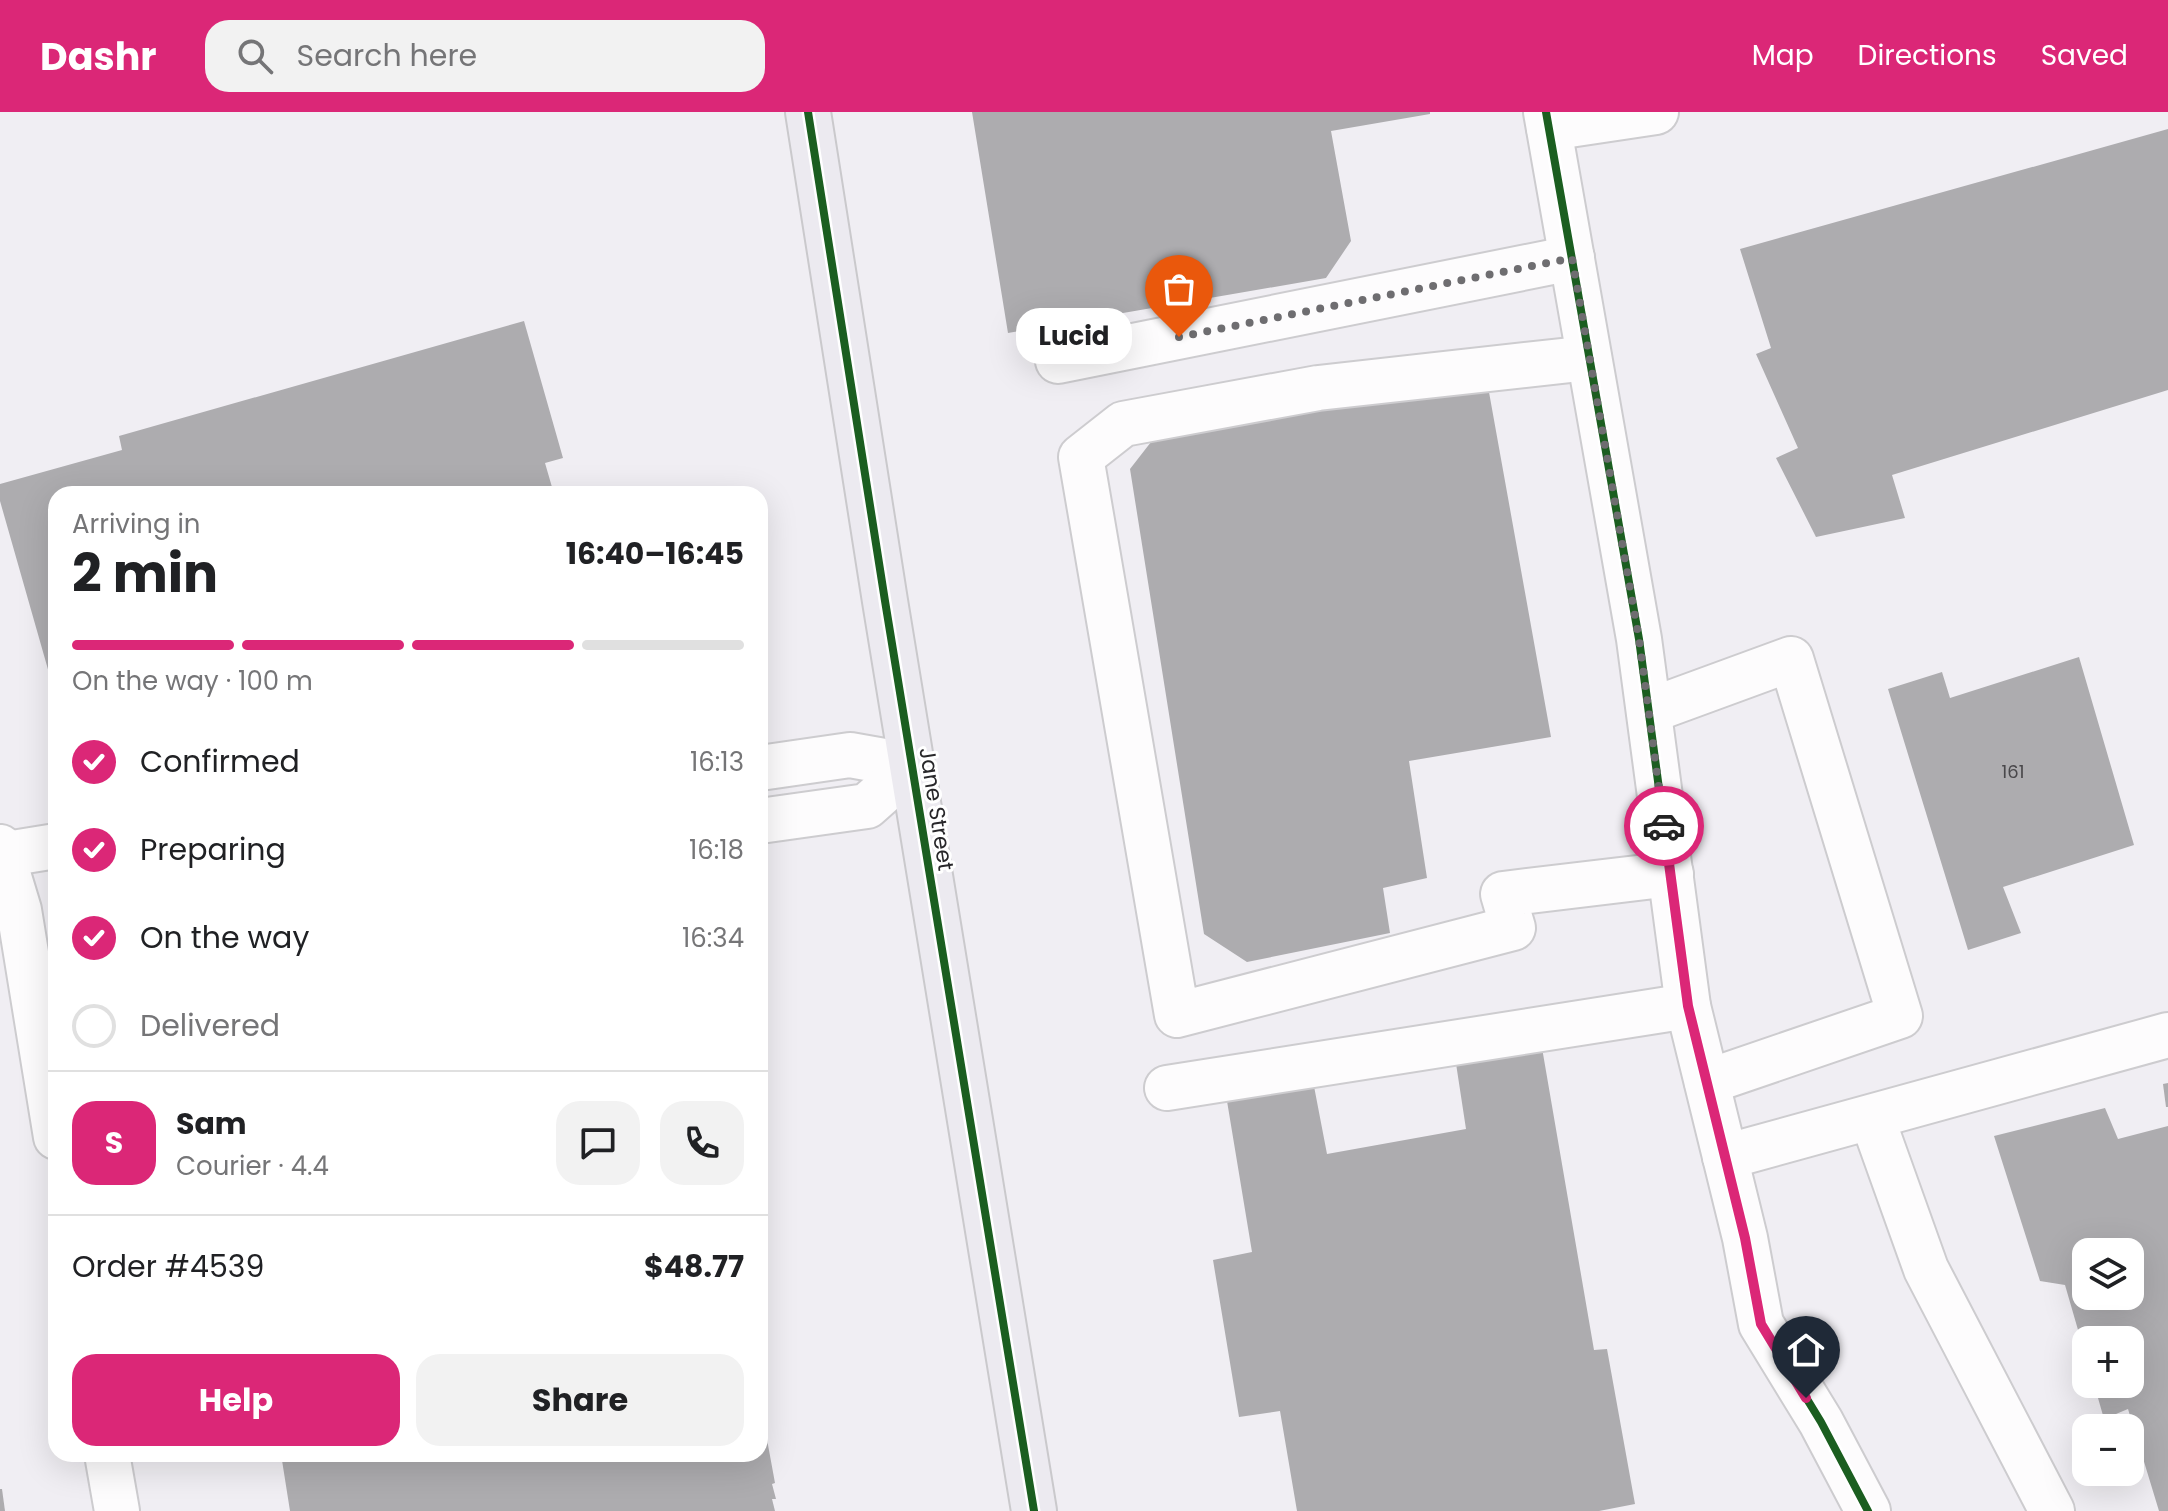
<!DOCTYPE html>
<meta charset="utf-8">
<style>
body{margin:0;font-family:Poppins,sans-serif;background:#f2f2f2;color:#202124;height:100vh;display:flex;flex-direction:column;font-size:30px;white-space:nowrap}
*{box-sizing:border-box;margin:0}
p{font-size:26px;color:#757577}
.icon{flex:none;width:44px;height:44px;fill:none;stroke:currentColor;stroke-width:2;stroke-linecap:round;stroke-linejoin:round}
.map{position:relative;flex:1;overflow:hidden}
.side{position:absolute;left:48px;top:374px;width:720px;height:976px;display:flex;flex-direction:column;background:#fff;border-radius:24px;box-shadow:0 8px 32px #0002}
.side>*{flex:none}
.tools{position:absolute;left:2072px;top:1126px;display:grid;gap:16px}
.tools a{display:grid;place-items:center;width:72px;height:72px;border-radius:16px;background:#fff;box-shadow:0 8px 32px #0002;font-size:40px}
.pin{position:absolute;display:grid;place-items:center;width:68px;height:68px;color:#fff;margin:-82px -34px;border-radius:50% 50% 50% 0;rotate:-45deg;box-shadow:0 0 8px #0007}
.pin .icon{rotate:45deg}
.courier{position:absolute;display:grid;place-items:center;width:80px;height:80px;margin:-40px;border:6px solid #db2777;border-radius:50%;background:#fff;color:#222;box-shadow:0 2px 10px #0007}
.bubble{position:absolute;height:56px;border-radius:24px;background:#fff;box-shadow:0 8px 32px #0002;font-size:26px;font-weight:700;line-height:56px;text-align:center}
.headline em{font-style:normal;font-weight:700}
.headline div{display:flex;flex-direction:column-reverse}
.headline{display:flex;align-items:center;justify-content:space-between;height:136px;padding:0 24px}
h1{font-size:52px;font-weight:700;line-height:60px}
.bar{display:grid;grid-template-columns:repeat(4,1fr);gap:12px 8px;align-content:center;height:96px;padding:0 24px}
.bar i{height:10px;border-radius:6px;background:#e0e0e0}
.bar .active{background:#db2777}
.bar p{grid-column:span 4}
.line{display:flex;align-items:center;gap:20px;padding:0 24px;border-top:2px solid #e0e0e0}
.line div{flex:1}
.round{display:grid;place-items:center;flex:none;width:84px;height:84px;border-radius:24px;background:#f2f2f2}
ol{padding:0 24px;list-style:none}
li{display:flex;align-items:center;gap:24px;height:88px}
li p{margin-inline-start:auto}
li .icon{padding:8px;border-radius:50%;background:#db2777;color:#fff;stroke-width:4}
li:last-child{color:#757577}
li i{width:44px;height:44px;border:4px solid #e0e0e0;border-radius:50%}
.cta{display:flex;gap:16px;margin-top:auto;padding:16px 24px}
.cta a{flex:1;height:92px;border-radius:24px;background:#db2777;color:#fff;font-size:32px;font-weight:700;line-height:92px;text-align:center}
.cta a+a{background:#f2f2f2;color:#202124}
header{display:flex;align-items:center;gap:48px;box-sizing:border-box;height:112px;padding:0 40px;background:#db2777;color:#fff}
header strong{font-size:38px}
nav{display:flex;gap:44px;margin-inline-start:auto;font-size:28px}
.search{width:560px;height:72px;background:#f2f2f2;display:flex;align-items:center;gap:20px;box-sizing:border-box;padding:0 28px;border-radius:24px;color:#757577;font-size:30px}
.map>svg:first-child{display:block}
.building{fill:#adacaf;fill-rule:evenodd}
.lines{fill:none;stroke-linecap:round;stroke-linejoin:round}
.minor-casing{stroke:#cdcccf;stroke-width:48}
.major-casing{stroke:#cac9cc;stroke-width:48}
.minor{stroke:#fdfcfd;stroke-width:44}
.major{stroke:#eceaf0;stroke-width:44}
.cycleway-casing{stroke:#fff;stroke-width:13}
.cycleway{stroke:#1b5e20;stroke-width:8}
.done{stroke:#6e6d70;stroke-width:8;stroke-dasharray:0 14.4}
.route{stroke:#db2777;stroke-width:10}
.labels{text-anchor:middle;stroke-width:6;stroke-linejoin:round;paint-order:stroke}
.number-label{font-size:18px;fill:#49484b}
.street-label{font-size:22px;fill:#28272a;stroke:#fff}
</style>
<header>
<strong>Dashr</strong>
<div class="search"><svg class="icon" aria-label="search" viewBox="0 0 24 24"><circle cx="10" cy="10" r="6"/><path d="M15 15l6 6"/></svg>Search here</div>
<nav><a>Map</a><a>Directions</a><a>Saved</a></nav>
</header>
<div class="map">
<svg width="2168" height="1399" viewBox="0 0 2168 1399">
<rect width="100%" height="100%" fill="#f0eef3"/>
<!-- building -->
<g class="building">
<path d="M972 0H1430V2L1331 19 1351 129 1326 166 1008 221Z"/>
<path d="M2168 17V278L1892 363 1905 406 1816 425 1776 346 1798 336 1756 242 1771 236 1740 137Z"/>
<path d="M524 209 563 346 545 351 554 382H56L55 582 0 389V372L122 338 119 324Z"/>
<path d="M1487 269 1551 625 1409 649 1427 766 1383 776 1390 821 1247 850 1204 822 1130 357 1158 321Z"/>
<path d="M2079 545 2134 733 2003 775 2021 821 1968 838 1888 577 1942 560 1950 586Z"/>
<path d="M1541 930 1594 1238 1607 1237 1635 1392 1599 1399H1297L1280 1299 1239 1305 1213 1148 1252 1140 1226 983 1313 969 1327 1042 1466 1017 1455 945Z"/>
<path d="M2168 971V995H2166L2163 972Z"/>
<path d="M2105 996 2118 1027 2168 1014V1399H2159L2128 1297 2104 1307 2094 1272H2130V1228H2086L2085 1242 2065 1173 2040 1169 1994 1024ZM2086 1140H2130V1184H2086Z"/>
<path d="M760 1306 764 1322H766L775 1371 772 1372 776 1387H772L775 1399H290L281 1342H760Z"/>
<path d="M0 1377H2L5 1399H0Z"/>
</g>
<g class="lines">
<defs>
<g id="minor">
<path d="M1546 0 1639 527 1688 894 1745 1126 1761 1212 1821 1310 1868 1399"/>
<path d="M1549 16 1656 0"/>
<path d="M1589 246 1318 276 1123 312 1081 345 1177 903 1513 816 1503 782 1671 762"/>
<path d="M1058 249 1572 146"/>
<path d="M1649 599 1791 547 1900 904 1707 970"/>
<path d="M760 656 850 643 912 654"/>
<path d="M760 709 867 694 912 654"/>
<path d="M0 735 19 798 56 1025"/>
<path d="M0 743 56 734"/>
<path d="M1167 976 1688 894"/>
<path d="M1872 1006 1926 1157 2052 1399"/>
<path d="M1725 1045 2168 923"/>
<path d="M107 1342 117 1399"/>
</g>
<path id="major" d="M808 0 885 489 1034 1399"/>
</defs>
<!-- minor casing -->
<use href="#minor" class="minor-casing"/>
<!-- major casing -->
<use href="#major" class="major-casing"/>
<!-- minor -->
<use href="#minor" class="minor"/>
<!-- major -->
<use href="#major" class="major"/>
<defs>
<g id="cycleway">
<path d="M808 0 885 489 1034 1399"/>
<path d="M1546 0 1639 527 1688 894 1745 1126 1761 1212 1821 1310 1868 1399"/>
</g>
</defs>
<!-- cycleway casing -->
<use href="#cycleway" class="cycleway-casing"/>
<!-- cycleway -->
<use href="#cycleway" class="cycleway"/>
</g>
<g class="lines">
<!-- done -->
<path class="done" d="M1179 225 1572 146 1639 527 1664 714"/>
<!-- route -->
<path class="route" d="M1664 714 1688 894 1745 1126 1761 1212 1806 1286"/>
</g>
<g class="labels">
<!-- number labels -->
<g class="number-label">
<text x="2013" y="666">161</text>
</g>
<!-- street labels -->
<g class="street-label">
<text transform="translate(937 697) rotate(81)" y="8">Jane Street</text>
</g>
</g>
</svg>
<div class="tools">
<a><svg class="icon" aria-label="layers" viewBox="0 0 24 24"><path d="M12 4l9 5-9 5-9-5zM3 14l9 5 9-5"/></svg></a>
<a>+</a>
<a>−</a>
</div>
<div class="pin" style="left:1179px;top:225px;background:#ea580c"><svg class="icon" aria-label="bag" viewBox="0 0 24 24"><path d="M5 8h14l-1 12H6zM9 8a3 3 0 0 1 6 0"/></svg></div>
<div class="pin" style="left:1806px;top:1286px;background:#1f2937"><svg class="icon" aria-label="home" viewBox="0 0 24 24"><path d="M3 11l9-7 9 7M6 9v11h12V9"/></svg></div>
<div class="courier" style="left:1664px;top:714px"><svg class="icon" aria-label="car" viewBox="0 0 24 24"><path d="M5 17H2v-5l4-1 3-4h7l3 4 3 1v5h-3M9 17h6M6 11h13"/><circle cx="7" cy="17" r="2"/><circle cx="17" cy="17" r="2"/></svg></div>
<div class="bubble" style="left:1016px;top:196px;width:116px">Lucid</div>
<section class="side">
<div class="headline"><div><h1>2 min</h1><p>Arriving in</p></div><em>16:40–16:45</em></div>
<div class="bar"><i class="active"></i><i class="active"></i><i class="active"></i><i></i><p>On the way · 100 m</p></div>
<ol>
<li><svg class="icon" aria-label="check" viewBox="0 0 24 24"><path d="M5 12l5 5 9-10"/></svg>Confirmed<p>16:13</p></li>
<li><svg class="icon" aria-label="check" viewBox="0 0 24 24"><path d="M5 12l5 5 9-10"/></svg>Preparing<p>16:18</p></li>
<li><svg class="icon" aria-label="check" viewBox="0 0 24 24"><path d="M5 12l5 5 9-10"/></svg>On the way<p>16:34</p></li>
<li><i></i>Delivered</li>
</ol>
<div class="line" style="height:144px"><b class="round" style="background:#db2777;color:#fff">S</b><div><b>Sam</b><p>Courier · 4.4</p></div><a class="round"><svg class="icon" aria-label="chat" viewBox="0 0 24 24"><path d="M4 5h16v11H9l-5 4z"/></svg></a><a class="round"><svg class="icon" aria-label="phone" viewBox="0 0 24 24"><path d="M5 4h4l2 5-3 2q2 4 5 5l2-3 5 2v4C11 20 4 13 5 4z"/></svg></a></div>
<div class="line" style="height:104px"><div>Order #4539</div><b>$48.77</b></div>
<div class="cta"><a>Help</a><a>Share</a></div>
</section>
</div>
